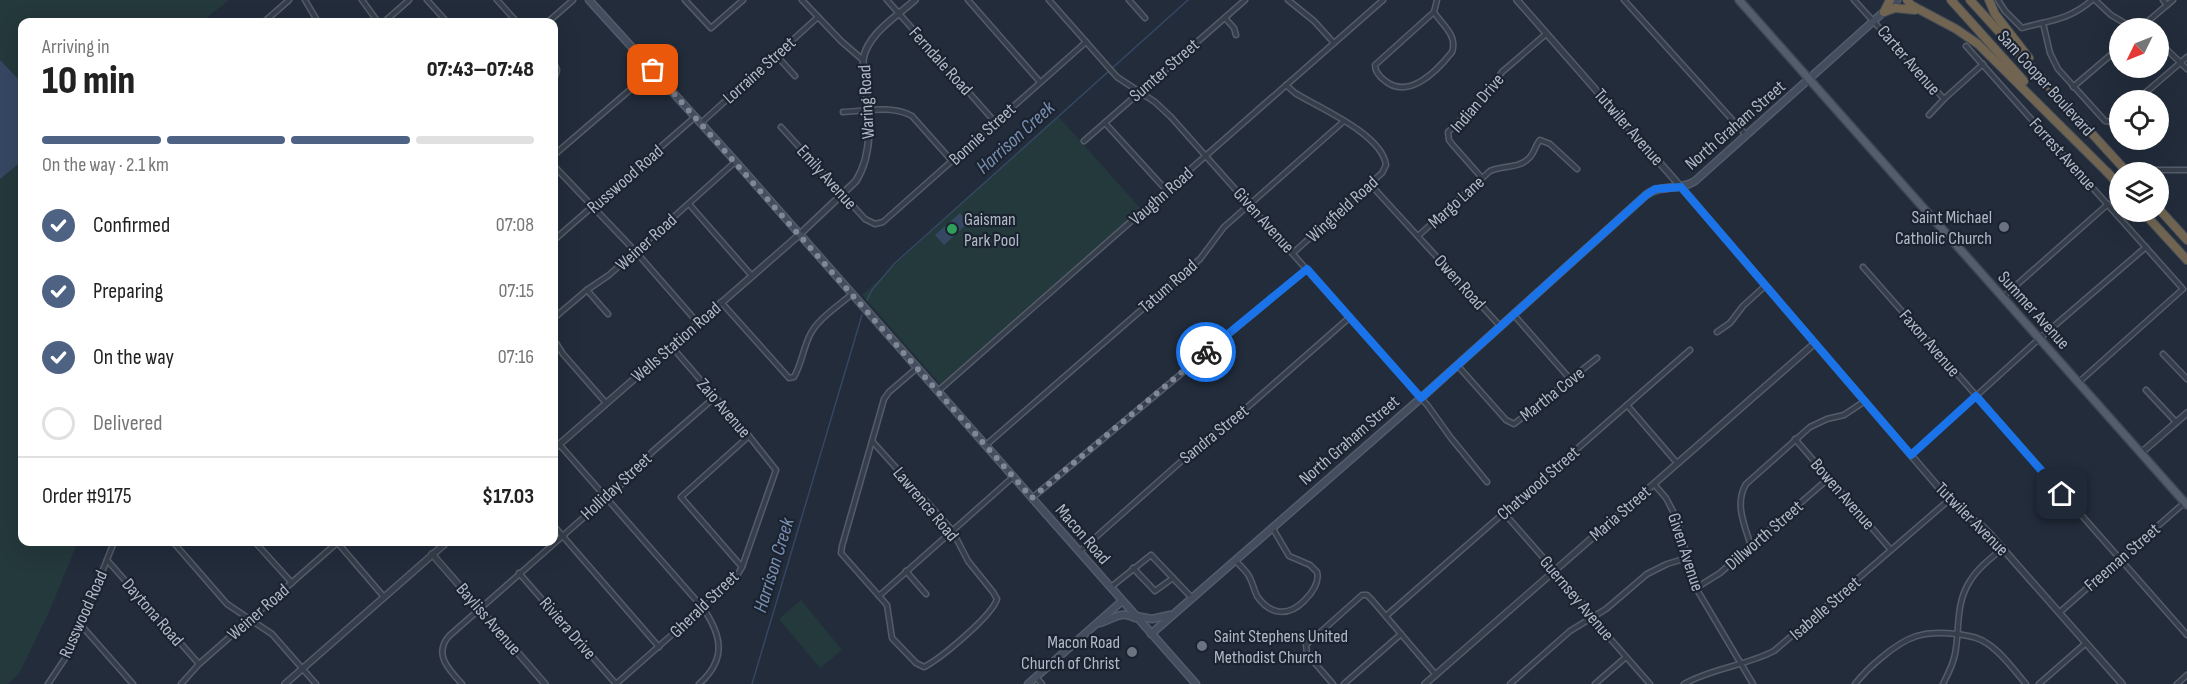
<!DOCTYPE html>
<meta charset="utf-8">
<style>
body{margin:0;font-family:"Sofia Sans Condensed",sans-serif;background:#f6f6f6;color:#222;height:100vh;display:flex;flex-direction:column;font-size:22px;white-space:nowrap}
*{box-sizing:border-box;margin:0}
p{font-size:20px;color:#767676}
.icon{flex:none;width:33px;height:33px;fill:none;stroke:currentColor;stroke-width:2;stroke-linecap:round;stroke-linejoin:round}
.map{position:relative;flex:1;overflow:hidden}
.side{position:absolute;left:18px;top:18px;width:540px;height:528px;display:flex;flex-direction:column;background:#fff;border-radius:12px;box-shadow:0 6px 24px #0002}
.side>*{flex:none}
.needle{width:39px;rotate:227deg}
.buttons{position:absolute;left:2109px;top:18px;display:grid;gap:12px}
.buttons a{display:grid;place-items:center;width:60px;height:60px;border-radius:50%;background:#fff;box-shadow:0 6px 24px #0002;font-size:30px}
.pin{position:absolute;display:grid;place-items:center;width:51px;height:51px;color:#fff;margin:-26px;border-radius:12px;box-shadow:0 3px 9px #0006}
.courier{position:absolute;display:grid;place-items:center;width:60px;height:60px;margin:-30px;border:4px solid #1a73e8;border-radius:50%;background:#fff;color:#222;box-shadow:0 2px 8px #0007}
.head em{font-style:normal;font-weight:800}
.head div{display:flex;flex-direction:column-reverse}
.head{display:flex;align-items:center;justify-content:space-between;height:102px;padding:0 24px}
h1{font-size:39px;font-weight:800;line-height:45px}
.bar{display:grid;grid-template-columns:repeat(4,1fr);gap:9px 6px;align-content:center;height:72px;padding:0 24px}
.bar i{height:8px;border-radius:4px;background:#e0e0e0}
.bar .selected{background:#4e6283}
.bar p{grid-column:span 4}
.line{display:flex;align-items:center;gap:15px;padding:0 24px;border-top:2px solid #e0e0e0}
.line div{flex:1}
ol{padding:0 24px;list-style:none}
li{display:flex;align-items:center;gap:18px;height:66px}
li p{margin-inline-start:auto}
li .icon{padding:6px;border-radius:50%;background:#4e6283;color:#fff;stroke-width:4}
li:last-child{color:#767676}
li i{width:33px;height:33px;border:3px solid #e0e0e0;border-radius:50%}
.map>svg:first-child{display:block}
.green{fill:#24393c}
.water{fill:#354762}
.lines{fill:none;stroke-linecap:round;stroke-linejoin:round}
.stream{stroke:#354762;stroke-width:1.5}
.minor-casing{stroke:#545c69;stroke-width:7}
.tertiary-casing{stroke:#545c69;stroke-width:8}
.secondary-casing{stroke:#545c69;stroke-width:9}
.primary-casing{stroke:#3f4754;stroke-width:10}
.motorway-casing{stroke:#414956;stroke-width:10}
.minor{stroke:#363e4b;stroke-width:4}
.tertiary{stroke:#363e4b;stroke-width:5}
.secondary{stroke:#434d5e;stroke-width:6}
.primary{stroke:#535d6b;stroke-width:7}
.motorway{stroke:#716552;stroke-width:8}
.done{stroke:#7f8896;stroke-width:6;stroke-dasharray:0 10.8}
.route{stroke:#1a73e8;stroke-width:8}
.worship-dot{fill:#6b7280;stroke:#1b2330;stroke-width:2}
.leisure-dot{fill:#2e9e5b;stroke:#1b2330;stroke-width:2}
.labels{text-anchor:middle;stroke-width:4.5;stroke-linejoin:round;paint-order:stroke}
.street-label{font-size:18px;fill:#b1b9c7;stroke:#1b2330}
.poi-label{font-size:18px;fill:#b1b9c7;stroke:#1b2330;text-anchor:end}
.water-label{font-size:20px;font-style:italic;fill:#788fb0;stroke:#1b2330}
</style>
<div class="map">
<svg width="2187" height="684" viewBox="0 0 2187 684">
<rect width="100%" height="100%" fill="#222c3b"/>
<!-- green -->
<g class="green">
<path d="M0 0H229L201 22H22V542H78L49 612 19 674 8 684H0Z"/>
<path d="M1058 116 1141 209 940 384 862 295Z"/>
<path d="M801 600 842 650 820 668 779 619Z"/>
</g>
<!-- water -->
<g class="water">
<path d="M0 60 22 83V161L0 179Z"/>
<path d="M960 213 968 223 944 245 935 235Z"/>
</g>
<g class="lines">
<!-- stream -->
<g class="stream">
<path d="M867 300 872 290 894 264 1188 0"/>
<path d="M752 684 862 315"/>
</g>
<defs>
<g id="minor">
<path d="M305 0 318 22"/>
<path d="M362 0 378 22"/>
<path d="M427 0 447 22"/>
<path d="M497 0 517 22"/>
<path d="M685 0 711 28 743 0"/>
<path d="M802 0 841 41 863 60"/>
<path d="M887 0 995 122"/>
<path d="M968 0 1040 82"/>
<path d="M1049 0 1117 77 1155 102 1171 117 1428 406 1451 438 1487 482"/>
<path d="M1129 0 1145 18"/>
<path d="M1288 0 1314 21 1334 43"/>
<path d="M1624 0 1746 135"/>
<path d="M1854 0 1944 99"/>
<path d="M1998 0 2005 11 2022 28C2051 20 2069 20 2092 0"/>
<path d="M2095 0 2111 15 2133 28"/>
<path d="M2163 0 2167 5"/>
<path d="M1434 12C1442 25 1458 35 1452 52 1437 71 1408 101 1384 80 1379 76 1375 72 1375 65L1434 12 1437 0"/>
<path d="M1225 18 1234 28 1236 35"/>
<path d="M264 22 289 0"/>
<path d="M384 22 409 0"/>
<path d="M548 22 573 0"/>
<path d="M2043 23 2050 53 2058 69 2105 121 2113 122 2120 116"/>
<path d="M2140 28 2173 0"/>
<path d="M2158 41 2187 69"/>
<path d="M1966 46 2183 289 2079 382"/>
<path d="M776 55 795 76"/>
<path d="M554 63 557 70 554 80"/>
<path d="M1286 85 1295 93C1319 108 1382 134 1386 165L1382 173 1293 253"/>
<path d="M2073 87 2120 47"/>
<path d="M2137 100 2187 57"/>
<path d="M843 112C865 111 892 105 912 116L952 161"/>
<path d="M1929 115 1944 99 1983 64"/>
<path d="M701 123 818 17"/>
<path d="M1105 123 1167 191"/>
<path d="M781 127 865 219 875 224 883 222 1086 42"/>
<path d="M1084 141 1245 0"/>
<path d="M554 155 652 71"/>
<path d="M554 166 636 252 698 323"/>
<path d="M2154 170H2187"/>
<path d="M1482 178 1452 144 1449 140 1448 132 1486 96 1502 72 1546 34"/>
<path d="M1370 184 1500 326"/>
<path d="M689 204 752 276"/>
<path d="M1418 236 1490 171C1503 165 1520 169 1530 157 1535 152 1535 145 1540 140L1550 144 1577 169"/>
<path d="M554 240 695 117"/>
<path d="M1863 267 2187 635"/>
<path d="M587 290 608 314"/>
<path d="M2003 297 2108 204"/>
<path d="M721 302 789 378 794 377C801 365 803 350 809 337 816 320 838 306 852 294"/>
<path d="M1514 315 1571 380"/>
<path d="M554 318 587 290 609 275 735 162"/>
<path d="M1717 332 1730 323 1743 306 1765 286"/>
<path d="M554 340 563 354 606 403"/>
<path d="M2163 354 2187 379"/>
<path d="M1458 366 1506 420 1514 424 1597 358"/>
<path d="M2146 390 2176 422"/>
<path d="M938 391 1383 0"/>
<path d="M1627 405 1677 463"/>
<path d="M1795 439 1891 550"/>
<path d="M872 441 952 530 968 561 993 592 997 599C992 616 940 659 924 667L916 663 892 638 887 605 841 553 842 546 884 399 889 392 917 368"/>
<path d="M559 444 703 608C722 636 727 659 699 684"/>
<path d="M986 445 1200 259 1224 227 1344 121"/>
<path d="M1911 455 2039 339 2146 247"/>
<path d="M1654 484 1666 498 1677 519 1696 588 1753 684"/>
<path d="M1032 498 1307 269"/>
<path d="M1504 513 1578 597 1592 618 1650 684"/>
<path d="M554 526 659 647"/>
<path d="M173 542 227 604 272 634 316 684"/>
<path d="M255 542 292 583"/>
<path d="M337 542 384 597"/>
<path d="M1751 546C1745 526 1734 504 1746 484L1810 427 1827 419 1844 415 1865 401"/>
<path d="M1079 552 1203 442 1235 418 1350 317"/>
<path d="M107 560 199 664"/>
<path d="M1235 560C1240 566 1247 571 1250 578 1253 584 1254 590 1257 596 1270 615 1288 617 1304 601 1312 593 1320 583 1317 572L1310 565 1289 556 1272 527"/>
<path d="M742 567 681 497 749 436"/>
<path d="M1133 568 1155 591 1173 578"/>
<path d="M906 571 926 594"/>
<path d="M519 573 616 684"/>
<path d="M1111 587 1151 555 1192 598"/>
<path d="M1696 588 1720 573 1829 478"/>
<path d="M879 596 1013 477"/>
<path d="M2060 612 2184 503"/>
<path d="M1386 616 1690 350"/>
<path d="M81 625 133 684"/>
<path d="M1036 677 1042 684"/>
<path d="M48 684 72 648 114 542"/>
<path d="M181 684 199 664 338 542"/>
<path d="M462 684C449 670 433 654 449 636L633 474 652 452 715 397"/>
<path d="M616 684 735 579 742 567 776 470 749 436 672 347"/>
<path d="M1333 684 1307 654 1306 645 1362 595H1367L1372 600 1436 675"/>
<path d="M1344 684 1401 634"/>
<path d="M1510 684 1570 631 1606 609 1647 574 1667 564 1687 558"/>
<path d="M1595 684 1626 657"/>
<path d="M1684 684C1712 668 1745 666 1774 651L1949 500"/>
<path d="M1855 684C1863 674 1871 666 1881 658 1907 636 1923 630 1957 634 1968 636 1979 637 1988 644 2003 654 2014 670 2026 684"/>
<path d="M1943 684C1948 674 1953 665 1955 654 1960 629 1955 604 1970 581 1978 568 1991 558 2003 548"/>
<path d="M2039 684 2086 643"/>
<path d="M2177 684 2187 675"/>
</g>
<g id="tertiary">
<path d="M1517 0 1681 187 1958 510 1981 525 1989 533 2122 684"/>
<path d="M554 449 799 235 856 181C878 146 866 99 863 60 867 34 896 17 915 0"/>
<path d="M2141 453 2187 413"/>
<path d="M432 554 545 684"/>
<path d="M285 684 447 542"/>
<path d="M1425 684 1815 343"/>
</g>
<g id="secondary">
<path d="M589 0 736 162 1196 684"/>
<path d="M1136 616 1152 619 1170 615"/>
<path d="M1100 623C1114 619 1120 610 1135 618"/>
<path d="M1151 634 1421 398 1646 195C1661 184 1680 191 1695 181L1897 0"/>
<path d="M1028 684 1122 601"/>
</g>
<path id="primary" d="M1739 0 2187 505"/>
<g id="motorway">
<path d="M1907 0 1911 5 1956 29 1978 44 2109 174"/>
<path d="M1951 0 2024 81"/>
<path d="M1970 0 2127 172"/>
<path d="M1989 0 1995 14 2029 58"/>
<path d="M1884 12 1895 8 1915 10"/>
<path d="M1884 12 1890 0"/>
<path d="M2107 172 2120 186"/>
<path d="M2158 208 2187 240"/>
<path d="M2143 212 2187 260"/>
</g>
</defs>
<!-- minor casing -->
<use href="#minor" class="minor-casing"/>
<!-- tertiary casing -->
<use href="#tertiary" class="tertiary-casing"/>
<!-- secondary casing -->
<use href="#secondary" class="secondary-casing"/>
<!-- primary casing -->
<use href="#primary" class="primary-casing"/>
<!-- motorway casing -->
<use href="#motorway" class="motorway-casing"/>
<!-- minor -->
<use href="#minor" class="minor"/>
<!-- tertiary -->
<use href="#tertiary" class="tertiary"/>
<!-- secondary -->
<use href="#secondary" class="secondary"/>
<!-- primary -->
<use href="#primary" class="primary"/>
<!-- motorway -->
<use href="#motorway" class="motorway"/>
</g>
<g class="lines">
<!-- done -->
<path class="done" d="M653 70 1032 498 1206 352"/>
<!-- route -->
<path class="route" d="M1206 352 1307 269 1421 398 1646 195 1655 189 1681 187 1911 455 1976 396 2062 494"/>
</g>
<!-- markers -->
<g class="worship-dot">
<circle cx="2004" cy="227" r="6"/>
<circle cx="1202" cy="646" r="6"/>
<circle cx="1132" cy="652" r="6"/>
</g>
<circle class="leisure-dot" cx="952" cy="229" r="6"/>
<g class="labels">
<!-- street labels -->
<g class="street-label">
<text transform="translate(1909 60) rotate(49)" y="6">Carter Avenue</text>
<text transform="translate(941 61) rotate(48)" y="6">Ferndale Road</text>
<text transform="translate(759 70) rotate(-42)" y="6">Lorraine Street</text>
<text transform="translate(1164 70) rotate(-41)" y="6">Sumter Street</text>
<text transform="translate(2046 83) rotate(48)" y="6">Sam Cooper Boulevard</text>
<text transform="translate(866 102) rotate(-93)" y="6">Waring Road</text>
<text transform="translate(1477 103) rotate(-49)" y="6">Indian Drive</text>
<text transform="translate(1735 125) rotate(-41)" y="6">North Graham Street</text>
<text transform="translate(1629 127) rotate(49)" y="6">Tutwiler Avenue</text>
<text transform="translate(982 134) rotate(-42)" y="6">Bonnie Street</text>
<text transform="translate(2063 154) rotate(48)" y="6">Forrest Avenue</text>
<text transform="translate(827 177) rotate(48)" y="6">Emily Avenue</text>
<text transform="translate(625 179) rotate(-41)" y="6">Russwood Road</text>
<text transform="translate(1161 196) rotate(-41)" y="6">Vaughn Road</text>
<text transform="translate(1456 202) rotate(-42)" y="6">Margo Lane</text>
<text transform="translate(1342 209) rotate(-42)" y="6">Wingfield Road</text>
<text transform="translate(1264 220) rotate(48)" y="6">Given Avenue</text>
<text transform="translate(646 242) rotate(-42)" y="6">Weiner Road</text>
<text transform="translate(1460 282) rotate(48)" y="6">Owen Road</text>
<text transform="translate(1168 286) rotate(-41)" y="6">Tatum Road</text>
<text transform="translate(2034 310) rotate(48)" y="6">Summer Avenue</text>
<text transform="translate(676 342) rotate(-41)" y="6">Wells Station Road</text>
<text transform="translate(1930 343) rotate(49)" y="6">Faxon Avenue</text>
<text transform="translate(1552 394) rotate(-38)" y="6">Martha Cove</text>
<text transform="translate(724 408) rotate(49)" y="6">Zaio Avenue</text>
<text transform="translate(1214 434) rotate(-39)" y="6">Sandra Street</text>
<text transform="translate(1349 440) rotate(-41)" y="6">North Graham Street</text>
<text transform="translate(1538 483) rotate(-41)" y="6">Chatwood Street</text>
<text transform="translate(616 486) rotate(-43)" y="6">Holliday Street</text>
<text transform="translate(1843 494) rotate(49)" y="6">Bowen Avenue</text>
<text transform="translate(926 504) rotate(50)" y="6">Lawrence Road</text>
<text transform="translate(1620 513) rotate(-41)" y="6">Maria Street</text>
<text transform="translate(1972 519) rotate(45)" y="6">Tutwiler Avenue</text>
<text transform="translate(1083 534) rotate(49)" y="6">Macon Road</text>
<text transform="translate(1764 535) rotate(-41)" y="6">Dillworth Street</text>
<text transform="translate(1686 552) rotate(72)" y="6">Given Avenue</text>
<text transform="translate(2122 557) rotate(-41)" y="6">Freeman Street</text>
<text transform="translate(1577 598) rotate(50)" y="6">Guernsey Avenue</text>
<text transform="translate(704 604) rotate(-44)" y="6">Gherald Street</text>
<text transform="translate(1825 608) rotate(-41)" y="6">Isabelle Street</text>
<text transform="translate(153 612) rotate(49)" y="6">Daytona Road</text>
<text transform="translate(258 612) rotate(-41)" y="6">Weiner Road</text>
<text transform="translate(83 614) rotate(-66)" y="6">Russwood Road</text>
<text transform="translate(489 619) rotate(49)" y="6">Bayliss Avenue</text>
<text transform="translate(568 628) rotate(49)" y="6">Riviera Drive</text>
</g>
<!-- poi labels -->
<g class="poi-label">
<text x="1992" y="223">Saint Michael<tspan x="1992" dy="21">Catholic Church</tspan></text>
<text x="964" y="225" text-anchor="start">Gaisman<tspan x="964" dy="21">Park Pool</tspan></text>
<text x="1214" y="642" text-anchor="start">Saint Stephens United<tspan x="1214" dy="21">Methodist Church</tspan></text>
<text x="1120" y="648">Macon Road<tspan x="1120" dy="21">Church of Christ</tspan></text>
</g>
<!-- water labels -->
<g class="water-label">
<text transform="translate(1015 137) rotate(-42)" y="7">Harrison Creek</text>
<text transform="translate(773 565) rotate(-73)" y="7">Harrison Creek</text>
</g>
</g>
</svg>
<div class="buttons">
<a><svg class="needle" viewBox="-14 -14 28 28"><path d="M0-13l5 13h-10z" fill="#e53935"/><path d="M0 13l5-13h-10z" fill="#767676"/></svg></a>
<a><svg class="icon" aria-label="locate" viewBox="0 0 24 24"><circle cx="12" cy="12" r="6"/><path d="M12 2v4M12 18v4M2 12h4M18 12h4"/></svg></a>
<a><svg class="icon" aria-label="layers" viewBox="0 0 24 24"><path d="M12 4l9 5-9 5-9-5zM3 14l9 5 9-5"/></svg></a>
</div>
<div class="pin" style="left:653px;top:70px;background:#ea580c"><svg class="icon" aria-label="bag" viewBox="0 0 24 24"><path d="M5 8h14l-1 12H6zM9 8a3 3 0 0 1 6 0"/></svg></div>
<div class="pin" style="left:2062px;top:494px;background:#1f2937"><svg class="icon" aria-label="home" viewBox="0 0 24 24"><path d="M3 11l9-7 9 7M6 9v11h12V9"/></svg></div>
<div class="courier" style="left:1206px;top:352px"><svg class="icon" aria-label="bike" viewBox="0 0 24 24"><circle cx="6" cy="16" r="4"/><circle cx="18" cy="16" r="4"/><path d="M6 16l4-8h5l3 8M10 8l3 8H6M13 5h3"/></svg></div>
<section class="side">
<div class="head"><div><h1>10 min</h1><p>Arriving in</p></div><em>07:43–07:48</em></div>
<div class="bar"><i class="selected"></i><i class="selected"></i><i class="selected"></i><i></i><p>On the way · 2.1 km</p></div>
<ol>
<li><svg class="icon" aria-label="check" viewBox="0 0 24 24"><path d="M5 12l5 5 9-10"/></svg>Confirmed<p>07:08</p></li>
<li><svg class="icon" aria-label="check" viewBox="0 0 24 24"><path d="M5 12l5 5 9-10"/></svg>Preparing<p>07:15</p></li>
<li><svg class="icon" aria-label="check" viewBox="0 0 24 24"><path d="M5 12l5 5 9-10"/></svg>On the way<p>07:16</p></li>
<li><i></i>Delivered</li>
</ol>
<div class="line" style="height:78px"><div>Order #9175</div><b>$17.03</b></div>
</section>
</div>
